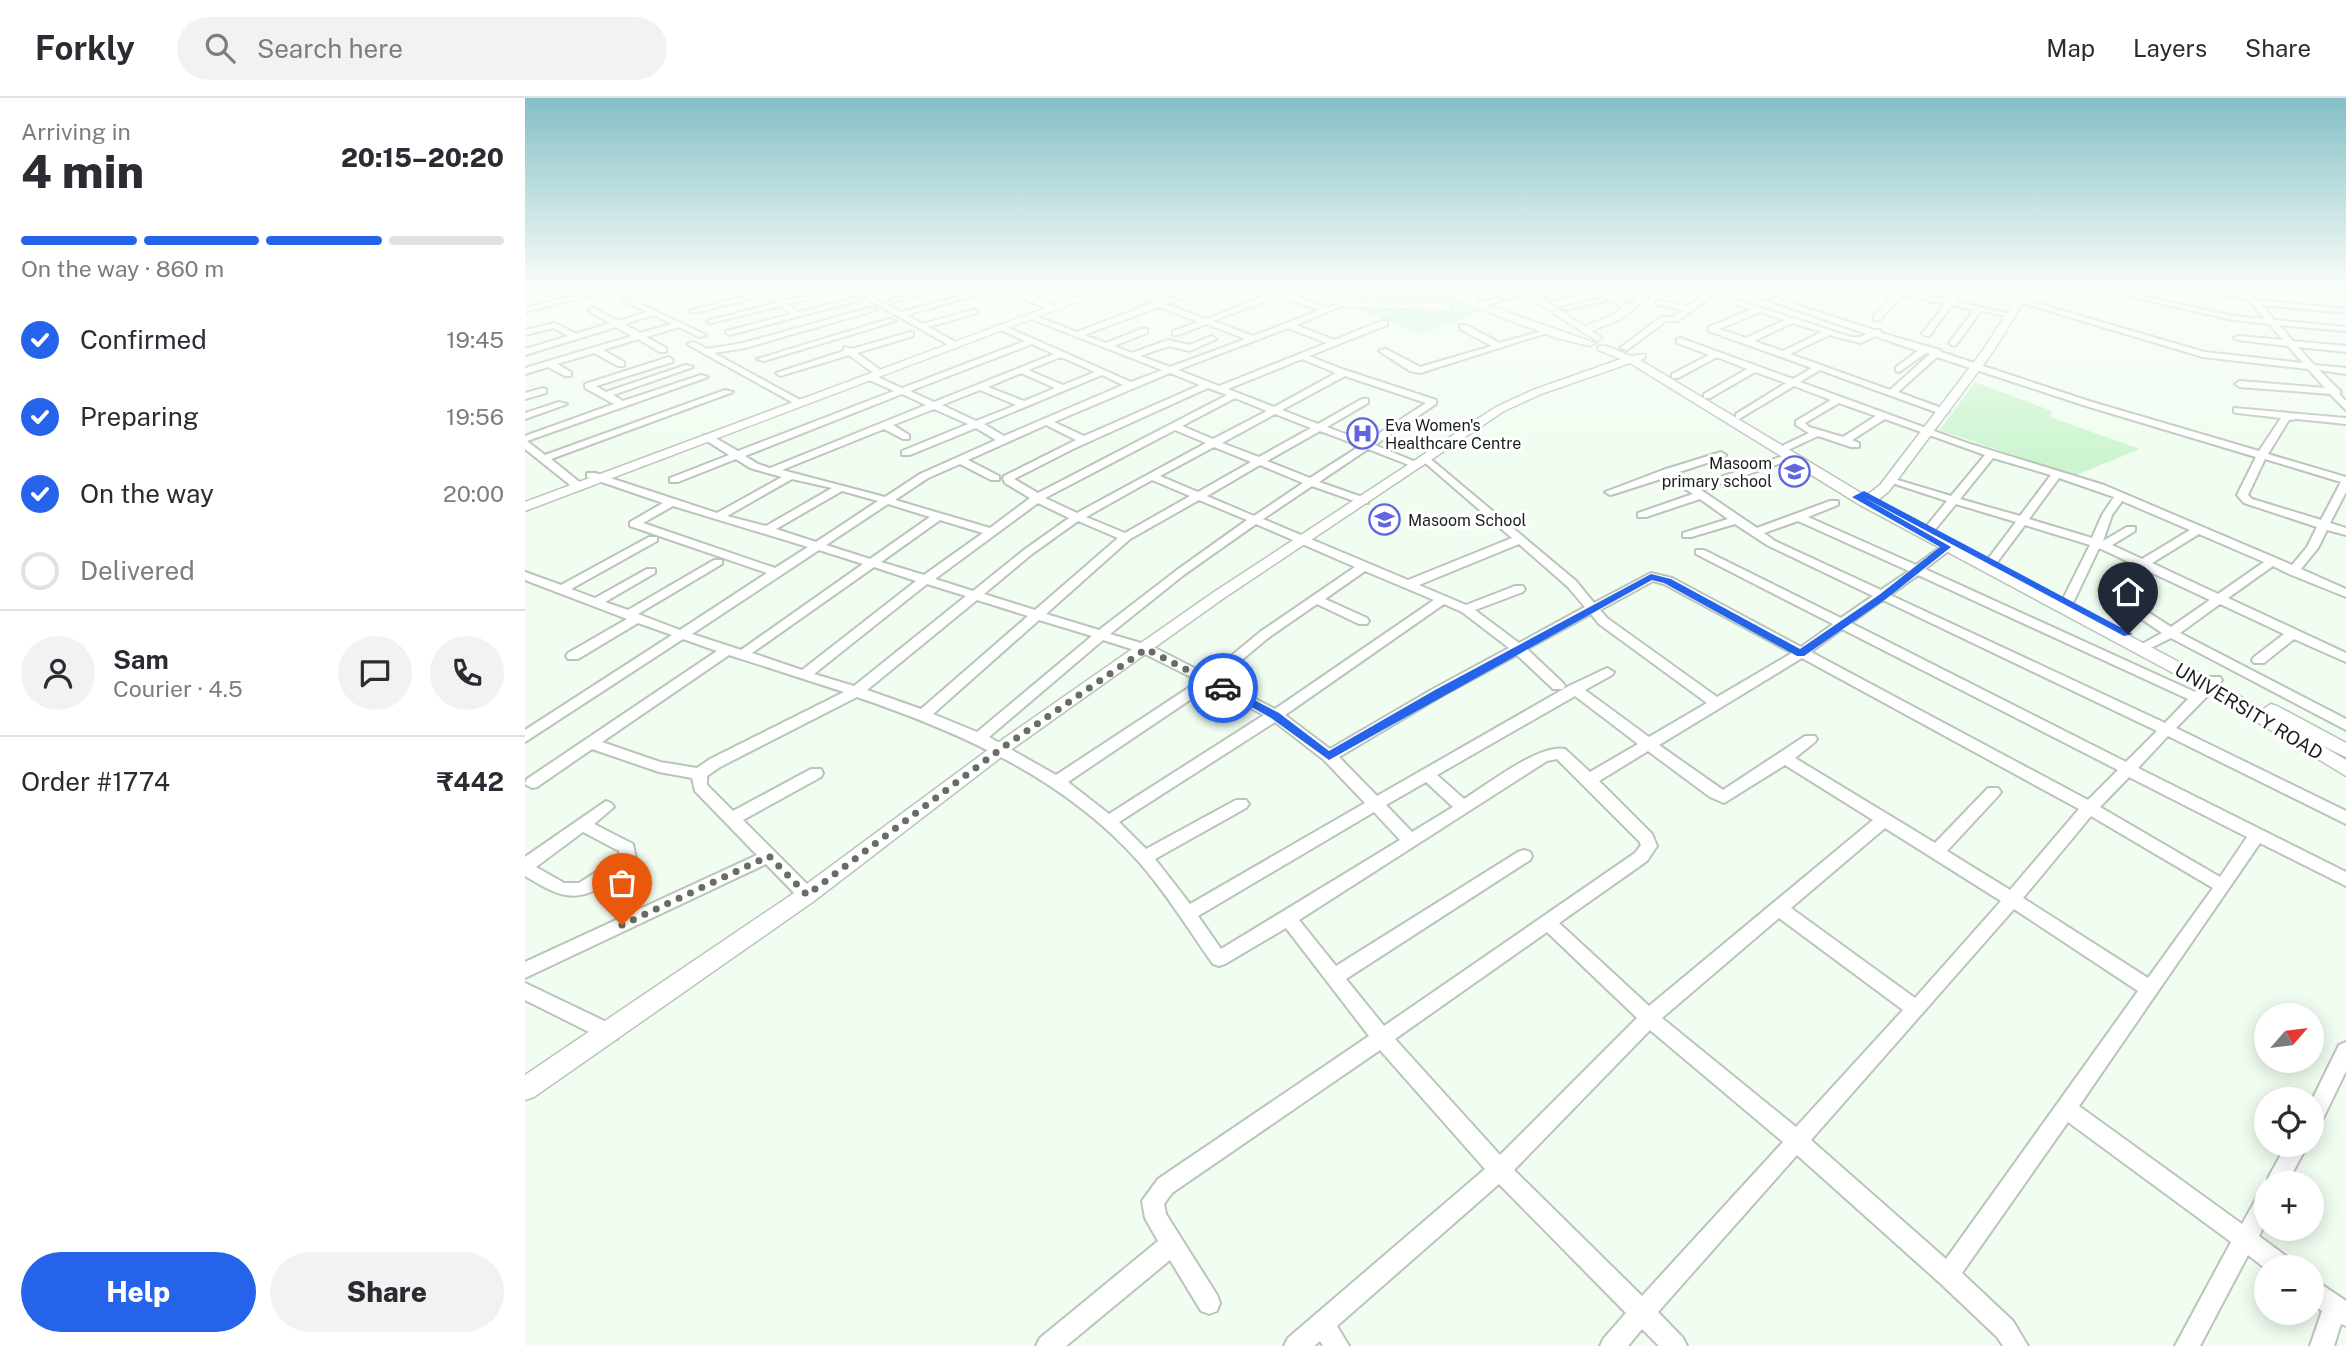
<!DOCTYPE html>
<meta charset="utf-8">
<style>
body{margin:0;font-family:"Public Sans",sans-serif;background:#f2f2f3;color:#2b2b33;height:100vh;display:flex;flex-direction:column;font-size:26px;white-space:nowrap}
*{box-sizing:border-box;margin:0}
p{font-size:23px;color:#7c7c81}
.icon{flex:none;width:38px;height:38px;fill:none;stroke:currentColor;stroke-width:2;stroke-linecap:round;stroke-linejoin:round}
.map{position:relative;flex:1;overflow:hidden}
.sheet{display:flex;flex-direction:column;background:#fff;width:525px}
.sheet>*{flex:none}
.needle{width:46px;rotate:62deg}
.buttons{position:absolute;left:1729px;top:905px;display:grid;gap:14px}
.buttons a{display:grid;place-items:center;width:70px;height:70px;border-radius:50%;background:#fff;box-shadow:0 4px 18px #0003;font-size:35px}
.pin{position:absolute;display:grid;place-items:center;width:60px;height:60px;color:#fff;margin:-72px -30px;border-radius:50% 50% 50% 0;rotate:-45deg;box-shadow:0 0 7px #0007}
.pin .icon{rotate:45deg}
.courier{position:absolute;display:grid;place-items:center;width:70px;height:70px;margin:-35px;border:5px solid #2563eb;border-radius:50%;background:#fff;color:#222;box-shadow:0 2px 9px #0007}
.head em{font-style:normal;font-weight:800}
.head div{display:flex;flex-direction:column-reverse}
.head{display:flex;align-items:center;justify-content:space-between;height:119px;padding:0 21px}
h1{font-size:46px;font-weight:800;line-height:52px}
.bar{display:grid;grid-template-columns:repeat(4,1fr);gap:10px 7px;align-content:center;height:84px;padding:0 21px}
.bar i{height:9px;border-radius:5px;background:#e1e1e2}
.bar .current{background:#2563eb}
.bar p{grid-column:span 4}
.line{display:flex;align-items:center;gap:18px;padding:0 21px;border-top:2px solid #e1e1e2}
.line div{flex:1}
.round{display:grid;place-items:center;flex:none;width:74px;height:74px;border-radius:37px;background:#f2f2f3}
ol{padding:0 21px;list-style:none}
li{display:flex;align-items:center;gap:21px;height:77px}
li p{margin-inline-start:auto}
li .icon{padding:7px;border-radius:50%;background:#2563eb;color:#fff;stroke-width:4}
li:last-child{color:#7c7c81}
li i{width:38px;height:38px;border:4px solid #e1e1e2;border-radius:50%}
.button{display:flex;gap:14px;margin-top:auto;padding:14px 21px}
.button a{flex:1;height:80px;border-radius:42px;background:#2563eb;color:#fff;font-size:28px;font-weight:800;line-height:80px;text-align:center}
.button a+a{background:#f2f2f3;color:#2b2b33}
header{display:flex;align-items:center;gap:42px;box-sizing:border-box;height:98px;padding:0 35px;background:#fff;border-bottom:2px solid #e1e1e2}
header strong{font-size:33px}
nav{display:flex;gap:38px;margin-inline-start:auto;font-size:24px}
.search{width:490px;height:63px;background:#f2f2f3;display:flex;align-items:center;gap:18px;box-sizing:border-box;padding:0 24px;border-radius:38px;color:#7c7c81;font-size:26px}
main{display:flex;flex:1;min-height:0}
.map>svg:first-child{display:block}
.green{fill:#ccf5cf}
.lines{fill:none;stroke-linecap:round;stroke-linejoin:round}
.pedestrian-casing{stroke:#bac5ba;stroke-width:8}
.minor-casing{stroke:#bac5ba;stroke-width:4}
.tertiary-casing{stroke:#bac5ba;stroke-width:3}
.pedestrian{stroke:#fff;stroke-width:6}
.minor{fill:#fff;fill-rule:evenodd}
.tertiary{fill:#fff;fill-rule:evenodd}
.route{fill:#2563eb}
.done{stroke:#666d66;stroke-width:7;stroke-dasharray:0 12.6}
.labels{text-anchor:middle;stroke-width:6;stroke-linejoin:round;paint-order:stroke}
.far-poi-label{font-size:16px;fill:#1b1f1b;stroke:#fff;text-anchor:start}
.street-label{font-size:19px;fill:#1b1f1b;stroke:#fff}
</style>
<header>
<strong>Forkly</strong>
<div class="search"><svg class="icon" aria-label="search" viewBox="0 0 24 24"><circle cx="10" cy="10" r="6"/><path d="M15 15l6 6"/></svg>Search here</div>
<nav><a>Map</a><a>Layers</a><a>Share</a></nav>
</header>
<main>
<section class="sheet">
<div class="head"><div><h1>4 min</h1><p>Arriving in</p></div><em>20:15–20:20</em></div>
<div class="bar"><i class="current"></i><i class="current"></i><i class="current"></i><i></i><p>On the way · 860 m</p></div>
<ol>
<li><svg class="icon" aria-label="check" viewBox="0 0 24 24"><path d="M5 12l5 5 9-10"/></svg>Confirmed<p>19:45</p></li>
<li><svg class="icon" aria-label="check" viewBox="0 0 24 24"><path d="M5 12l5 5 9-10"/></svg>Preparing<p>19:56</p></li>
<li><svg class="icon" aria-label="check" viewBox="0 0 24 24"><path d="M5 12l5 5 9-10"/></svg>On the way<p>20:00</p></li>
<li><i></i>Delivered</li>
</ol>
<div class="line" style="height:126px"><a class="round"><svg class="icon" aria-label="person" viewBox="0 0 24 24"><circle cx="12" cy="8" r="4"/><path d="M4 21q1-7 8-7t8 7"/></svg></a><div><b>Sam</b><p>Courier · 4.5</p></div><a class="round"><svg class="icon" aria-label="chat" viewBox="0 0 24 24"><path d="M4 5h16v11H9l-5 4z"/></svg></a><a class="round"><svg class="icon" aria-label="phone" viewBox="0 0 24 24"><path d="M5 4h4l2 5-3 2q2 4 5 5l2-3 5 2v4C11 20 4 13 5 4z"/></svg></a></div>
<div class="line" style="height:91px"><div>Order #1774</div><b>₹442</b></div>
<div class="button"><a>Help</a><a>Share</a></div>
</section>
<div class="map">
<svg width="1821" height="1248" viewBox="0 0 1821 1248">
<rect width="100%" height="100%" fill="#f1fdf1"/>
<!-- green -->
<g class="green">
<path d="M868 186H875L956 214 897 236 824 208 852 197Z"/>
<path d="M1450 284 1527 313 1525 319 1615 351 1549 378 1415 332Z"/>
</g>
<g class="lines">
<defs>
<path id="pedestrian" d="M819 206 923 209"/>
<g id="minor">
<path d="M19 186H32L0 195V191Z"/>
<path d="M95 186H108L0 214V210Z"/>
<path d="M140 186 153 188 176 186 152 193Z"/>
<path d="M231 186H237L245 192 271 186H284L250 196 259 203 312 190 316 192 263 206 273 214 330 200 334 202 205 237 201 235 202 233 266 216 256 208 186 225 182 223 251 205 242 197 168 215 164 213 238 194Z"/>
<path d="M316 186H325L376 214 458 192 462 194 382 217 397 226 452 211V215L403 229 432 245V249L429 250Z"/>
<path d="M370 186H382L352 195 348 193Z"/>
<path d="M419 186H431L368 204 364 202Z"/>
<path d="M473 186H483L496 192 516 186H528L502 195 532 210 525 212 490 197Z"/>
<path d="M586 186 639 202 682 186H693L641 206 681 221 747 195 726 188 693 201 686 199C709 185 729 184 754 193L771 186H782L761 195 803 210 829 197 794 186C808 186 822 194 835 194 847 194 857 186 870 186L771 227 810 242 856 223H862V227L784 258 817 271 911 302V306L850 347 898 367 889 369 843 351 794 384 843 401V405H835L787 388 738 421 883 482 987 440 898 363V359L902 358 1051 483 1069 505 1126 475 1147 480 1276 549 1308 526 1171 456V452H1179L1316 520 1348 498 1242 447 1210 426 1166 439H1158V435L1203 421 1175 401 1121 419H1113V415L1168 396 1142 379 1089 396 1085 397 1080 394 1138 372 1196 354 1201 357 1200 359 1151 375 1169 388 1267 355 1272 358 1271 360 1176 392 1232 430 1305 403H1313V407L1283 419 1391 467 1418 447H1426V451L1400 471 1670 594 1685 579H1695L1697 582 1695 585 1651 630 1821 713V726L1643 638 1613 670 1821 774V788L1735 745 1554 1008 1717 1126 1734 1096 1741 1093V1124L1734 1138 1765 1161 1768 1169 1741 1171 1723 1157 1675 1248H1650L1706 1144 1543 1024 1437 1175 1488 1223 1503 1248H1478L1472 1239 1415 1185 1272 1057 1133 1214 1158 1240 1162 1248H1134L1117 1231 1103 1248H1075L1079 1240 1101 1215 974 1086 812 1228 824 1248H798L795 1243 789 1248H759L763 1240 960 1071 855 952 647 1095 639 1106 641 1116 692 1197 695 1205 692 1213 684 1216 676 1213 645 1162 541 1248H511L515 1240 633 1143 620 1120 617 1103 633 1081 844 938 761 830 700 866 694 868 688 866C663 831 642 796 614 764 539 680 437 635 332 599L195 669 182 678V687L208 713 286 671H296L298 675 296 679 218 722 288 792 290 797 288 802 282 804 276 802 241 766 0 880V864L232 757 170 693 167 680 134 674 67 651 12 689 7 690 0 686 2 681 192 553 158 541 0 644V632L147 537 113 525 53 561H43L41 558 43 555 102 521 0 482V474L36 487 124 439H132V443L46 491 70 500 122 471H130V475L80 504 103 512 189 462H197V466L113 516 155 532 242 475 105 428V424L138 405 62 379V375H70L192 415 257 379 225 370 211 361 153 384H145V380L204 357 179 341V337H185L213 353 369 293 342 281V277H348L377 290 500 243 474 231V227H477L606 284 637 272 501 219 508 217 552 234 630 204 586 190ZM754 198 795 212 728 238 688 223ZM634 209 673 224 648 233V237H654L681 226 721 241 645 269 615 258 644 248 665 253 691 241 687 238 664 247 643 242 607 255 589 248 622 235V231H616L581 245 559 237ZM763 230 802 245 694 288 653 272ZM507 246 529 256 409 304 385 293ZM536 259 570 274 538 287 503 272ZM777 261 811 275 749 309 703 291ZM496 275 530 290 499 303 463 289ZM645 275 675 287 559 338 529 324ZM577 277 598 287 479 338 459 326ZM820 278 901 305 841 344 802 329 843 305V301H837L793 326 757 312ZM683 290 702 297 513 395 489 381 548 351ZM455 292 491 307 451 323 417 307ZM377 296 401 307 245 370 233 366 220 358ZM710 300 742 313 688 341 657 328ZM409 311 443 326 377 353V357H385L451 330 471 342 395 376 360 399 257 372 359 331 378 341H384V337L368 327ZM750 316 786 330 734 359 697 345ZM521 327 551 342 479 378 478 380 480 385 505 400 465 430 370 402 403 380 435 366 466 382H474V378L443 362ZM650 332 681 345 552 415 520 400ZM795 333 835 348 785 380 742 363ZM689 349 726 364 673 394 635 378ZM735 367 778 385 729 418 682 398ZM267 381 307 390 241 428 202 418ZM627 382 665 398 600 435 561 419ZM317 393 353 403 291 444 251 431ZM674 402 722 422 652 472 574 532 521 516 605 441ZM513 405 544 420 499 452 448 493 410 481ZM363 406 405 419 345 461 301 447ZM148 408 283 449 250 470 118 425ZM415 422 458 435 399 477 356 464ZM553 423 593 440 510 512 459 496 507 456ZM1273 423 1384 473 1356 492 1250 443 1239 435ZM731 426 830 469 735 534 683 577 626 548 585 536 660 476ZM994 446 1043 489 1060 509 994 545 950 512 998 494 1000 491 998 488H990L941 507 894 487ZM294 452 338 466 216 552 167 536ZM349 469 391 483 277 572 227 555ZM840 473 909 502 750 611 693 582 743 540 792 506 834 526H842L844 523 842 520 800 501ZM1393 477 1663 601 1640 625 1365 497ZM1128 483 1139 486 1267 555 1192 599 1082 520 1075 512ZM402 486 441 498 329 588 289 576ZM452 502 503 518 396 611 342 592ZM1358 502 1632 633 1601 664 1326 525ZM919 506 937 514 984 550 908 591 805 651 760 617ZM1066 516 1074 526 1182 605 1124 639 1060 592 1087 577 1089 574 1082 570 1044 588 852 698 814 659 918 597 992 557 1028 591H1038L1040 588 1038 585 1002 551ZM514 522 567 538 452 634 408 616ZM1317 531 1593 672 1563 702 1286 554ZM578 542 616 554 674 583 531 677 464 639ZM204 557 319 594 185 661 172 670 135 664 77 644ZM1277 560 1554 711 1485 792 1422 753 1473 698 1476 694 1473 690H1463L1410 745 1270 660 1290 644 1292 641 1290 638H1280L1198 692 1134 647ZM684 589 739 617 584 716 543 684ZM1050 598 1113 646 1065 674 1040 651C1015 645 962 687 939 701L912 677ZM750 624 799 662 840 705 665 806 630 761 721 710 724 706 721 702H711L621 751 594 724ZM1123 653 1185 699 1199 705 1260 667 1348 722 1124 908 1034 825 1122 763 1132 748 1127 736 1074 683ZM1032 661 1114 743 1116 747 1110 755 859 928 821 881 1005 762 1007 758 1005 754 999 752 993 754 811 868 774 822 1022 663ZM1604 679 1722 739 1695 779 1575 709ZM901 684 928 709 887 734 861 707ZM849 714 875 742 696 851 673 818ZM1566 718 1688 790 1623 880 1498 800ZM1360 730 1476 803 1390 900 1266 810ZM1489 811 1613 893 1421 1161 1286 1042ZM1254 820 1378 912 1271 1029 1137 920ZM1022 834 1112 920 975 1057 870 941ZM1125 932 1258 1044 1117 1198 989 1072Z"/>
<path d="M927 186C940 186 948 194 954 205L1001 192 1005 194 956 209 948 208 943 198Z"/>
<path d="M1035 186 1040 188 1013 195 1009 193Z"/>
<path d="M1057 186H1067L1109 210 1102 212 1084 202 1040 212 1036 210 1079 199 1066 192 1024 202 1020 200 1061 189Z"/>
<path d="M1084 186H1094L1122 200 1115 202Z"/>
<path d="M1196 186H1207L1349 232H1355L1356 235 1415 252 1416 254 1567 304 1734 353 1756 320 1712 315 1709 314V310L1821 320V326L1772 321 1764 322 1743 356 1821 379V394L1805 425 1821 430V437L1802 432 1793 450 1776 471 1821 491V499L1764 476 1748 468 1703 500 1821 555V564L1769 541 1739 565H1729L1727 562 1729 559 1759 536 1695 506 1655 535 1821 621V632L1646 540 1628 549H1618L1617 546 1637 535 1574 492 1576 489H1584L1646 529 1685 502 1574 450 1548 505 1546 508H1538L1536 505 1565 447 1500 427 1470 467H1462L1460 465 1491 424 1431 406 1408 434H1400V430L1422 403 1361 383 1366 380 1426 398 1460 357 1360 321 1327 342 1334 345V349H1326L1293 338 1263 352 1258 349 1259 347 1284 335 1271 327V323L1306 302 1269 288 1214 321 1211 320V316L1261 285 1230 274 1185 300H1179V296L1222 271 1192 259 1153 280H1147V276L1184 257 1152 245V241L1155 240 1268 281 1287 270 1184 233V229L1227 211 1212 207V203H1215L1326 239H1335L1342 236ZM1235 214 1260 222 1221 240 1194 231ZM1267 225 1297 234 1258 253 1229 243ZM1304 237 1336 245 1350 238 1393 253 1371 269V273L1374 274 1401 255 1405 256 1365 292 1265 256ZM1412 259 1561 308 1731 359 1712 397 1719 405 1792 429 1782 449 1767 467 1579 387 1442 345 1275 284 1295 272 1419 317 1424 314 1422 312 1373 294ZM1314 305 1351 318 1318 339 1284 329 1280 325ZM1468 360 1526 377 1495 418 1435 401ZM1740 361 1816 384 1796 422 1727 401 1723 397ZM1534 380 1589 399 1577 417 1567 440 1504 421ZM1597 403 1665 432 1617 461 1587 447 1610 433V429H1602L1578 443 1587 417ZM1674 436 1739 464 1693 496 1627 465Z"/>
<path d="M1270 186H1279L1275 188Z"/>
<path d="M1293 186H1304L1319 193 1312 195Z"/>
<path d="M1379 186H1387L1380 194 1423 202 1435 186H1443L1430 203 1490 217 1486 219 1456 213 1431 247 1428 248 1424 245 1449 212 1427 207 1404 238H1401L1397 236 1420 206 1377 197 1355 222H1349V218Z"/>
<path d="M1549 186H1563L1708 218 1740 221 1724 202 1651 186H1666L1719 196 1710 186H1744L1821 193V197L1720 188 1732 202 1821 211V215L1737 207 1749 222 1821 229V233L1754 227 1768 243 1821 248V254L1773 249 1789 267 1821 270V276L1794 272 1816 294 1814 296 1821 303V312L1805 296 1715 289 1710 286 1715 283 1800 290 1783 271 1678 259 1491 203 1498 201 1679 254 1778 265 1763 248 1713 242 1709 240 1713 238 1758 242 1744 226 1708 222Z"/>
<path d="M1191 188 1198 190 1153 223H1141L1102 252 1095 250 1136 219H1148L1158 212 1131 206V202L1163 208Z"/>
<path d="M103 200 181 237 174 239 154 229 121 239 141 250V254H135L113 241 78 252 99 264V268H93L69 255 32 266 46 274V278H40L23 269 0 276V270L107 238 91 229 0 257V251L43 238 29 230 0 237V232L30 225 51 236 85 225 65 214 64 212 68 210 93 223 123 214 100 204 99 202ZM129 217 147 226 115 235 99 226Z"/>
<path d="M344 210 351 212 220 250 189 255 277 303V307L274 308 162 246 169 244 182 251 218 245Z"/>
<path d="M364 221 371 223 239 263 232 261Z"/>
<path d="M935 227H941L975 245 1024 231 1028 233 895 275 885 273 854 253 861 251 895 269 967 248 935 231Z"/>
<path d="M385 234H388V238L332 255 357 273V277H351L324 257 255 278 251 275 319 253V249L327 251Z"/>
<path d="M144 259 148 262 147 264 71 288 81 294 161 267 168 269 88 297 98 303 176 277 183 279 2 343 20 357 200 292 208 294 26 361 58 387V391H50L0 351V338L89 306 60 290V286Z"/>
<path d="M18 290 21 291V295L0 301V295Z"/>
<path d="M34 304 42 306 0 321V315Z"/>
<path d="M81 703 86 705 89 709 69 726 108 746 111 761C105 771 95 777 86 783 50 807 35 799 0 778V759ZM58 734 94 753 95 759 54 785H39L11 769Z"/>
<path d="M0 885 92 929 94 935 92 941 85 943 78 941 0 902Z"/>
<path d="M1821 944V973L1794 1029 1787 1032V1002L1814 947Z"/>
<path d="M1762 1046H1783L1762 1085 1741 1087 1744 1078Z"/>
<path d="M1787 1180 1821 1203V1228L1816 1226 1809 1248H1785L1797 1213 1787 1205Z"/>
</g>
<g id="tertiary">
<path d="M585 186H599L0 413V404Z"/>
<path d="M888 186H902L1070 245 1065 248 1032 240Z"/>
<path d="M982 186H993L1060 228 1088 217 1130 186H1141L1096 221 1067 233 1077 240 1072 243Z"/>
<path d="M1500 186H1510L1467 255 1364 393 1351 404 1690 583 1737 612 1746 606 1752 608 1821 645V659L1794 646 1821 662V678L1678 591 1335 407 1105 265 1016 296 979 313 699 500 483 654 289 803 9 999 0 1002V977L275 791 471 646 689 494 971 309 1008 292 1096 261 1073 252V248H1081L1106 258 1120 256V260L1115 262 1341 398 1355 387 1459 251Z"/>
</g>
</defs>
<!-- pedestrian casing -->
<use href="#pedestrian" class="pedestrian-casing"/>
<!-- minor casing -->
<use href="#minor" class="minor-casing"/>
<!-- tertiary casing -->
<use href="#tertiary" class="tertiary-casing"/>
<!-- pedestrian -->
<use href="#pedestrian" class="pedestrian"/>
<!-- minor -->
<use href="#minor" class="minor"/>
<!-- tertiary -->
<use href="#tertiary" class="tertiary"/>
</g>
<!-- sky -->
<linearGradient id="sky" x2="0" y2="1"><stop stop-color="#83bfc5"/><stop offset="0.52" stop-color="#f9fef9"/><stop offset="1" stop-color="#f9fef9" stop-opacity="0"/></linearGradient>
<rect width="1821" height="361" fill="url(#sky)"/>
<!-- route -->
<path class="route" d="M1339 393 1608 536 1599 538 1338 399 1426 449 1361 501 1279 558H1272L1139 485 1127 482 804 662 746 620 693 590 702 588 754 615 804 653 910 592 1126 476 1146 481 1275 551 1354 497 1415 449 1327 399Z"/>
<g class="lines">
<!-- done -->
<path class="done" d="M97 827 244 758 282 797 477 650 621 551 698 590"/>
</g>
<!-- icons -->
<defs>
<symbol id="hospital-ring" viewBox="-11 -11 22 22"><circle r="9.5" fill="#fff" stroke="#6166de" stroke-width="1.5"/><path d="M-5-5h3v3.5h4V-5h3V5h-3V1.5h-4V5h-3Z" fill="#6166de"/></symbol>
<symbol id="university-ring" viewBox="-11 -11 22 22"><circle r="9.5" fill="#fff" stroke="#6166de" stroke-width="1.5"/><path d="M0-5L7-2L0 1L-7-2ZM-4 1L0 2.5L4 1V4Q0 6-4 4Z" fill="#6166de"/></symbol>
</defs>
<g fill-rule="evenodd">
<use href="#hospital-ring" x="820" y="318" width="35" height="35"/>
<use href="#university-ring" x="1252" y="356" width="35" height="35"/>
<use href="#university-ring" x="842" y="404" width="35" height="35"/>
</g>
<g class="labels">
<!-- far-poi labels -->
<g class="far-poi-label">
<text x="860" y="333">Eva Women's<tspan x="860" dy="18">Healthcare Centre</tspan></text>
<text x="1247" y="371" text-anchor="end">Masoom<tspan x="1247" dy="18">primary school</tspan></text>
<text x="883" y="428">Masoom School</text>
</g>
<!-- street labels -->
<g class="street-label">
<text transform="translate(1724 613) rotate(31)" y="7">UNIVERSITY ROAD</text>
</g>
</g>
</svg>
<div class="buttons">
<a><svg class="needle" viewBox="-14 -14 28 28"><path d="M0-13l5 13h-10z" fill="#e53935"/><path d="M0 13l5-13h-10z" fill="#7c7c81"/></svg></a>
<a><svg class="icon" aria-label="locate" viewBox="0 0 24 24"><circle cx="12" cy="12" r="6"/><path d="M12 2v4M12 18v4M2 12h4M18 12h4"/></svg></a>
<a>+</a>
<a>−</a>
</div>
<div class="pin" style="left:97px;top:827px;background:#ea580c"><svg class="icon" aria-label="bag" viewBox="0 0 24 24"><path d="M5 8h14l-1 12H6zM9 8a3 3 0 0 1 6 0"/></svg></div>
<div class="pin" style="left:1603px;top:536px;background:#1f2937"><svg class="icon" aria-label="home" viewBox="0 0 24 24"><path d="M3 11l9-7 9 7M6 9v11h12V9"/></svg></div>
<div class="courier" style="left:698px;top:590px"><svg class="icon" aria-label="car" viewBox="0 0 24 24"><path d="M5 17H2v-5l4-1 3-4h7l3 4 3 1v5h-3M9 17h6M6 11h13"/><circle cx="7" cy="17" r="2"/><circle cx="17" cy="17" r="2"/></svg></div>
</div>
</main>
